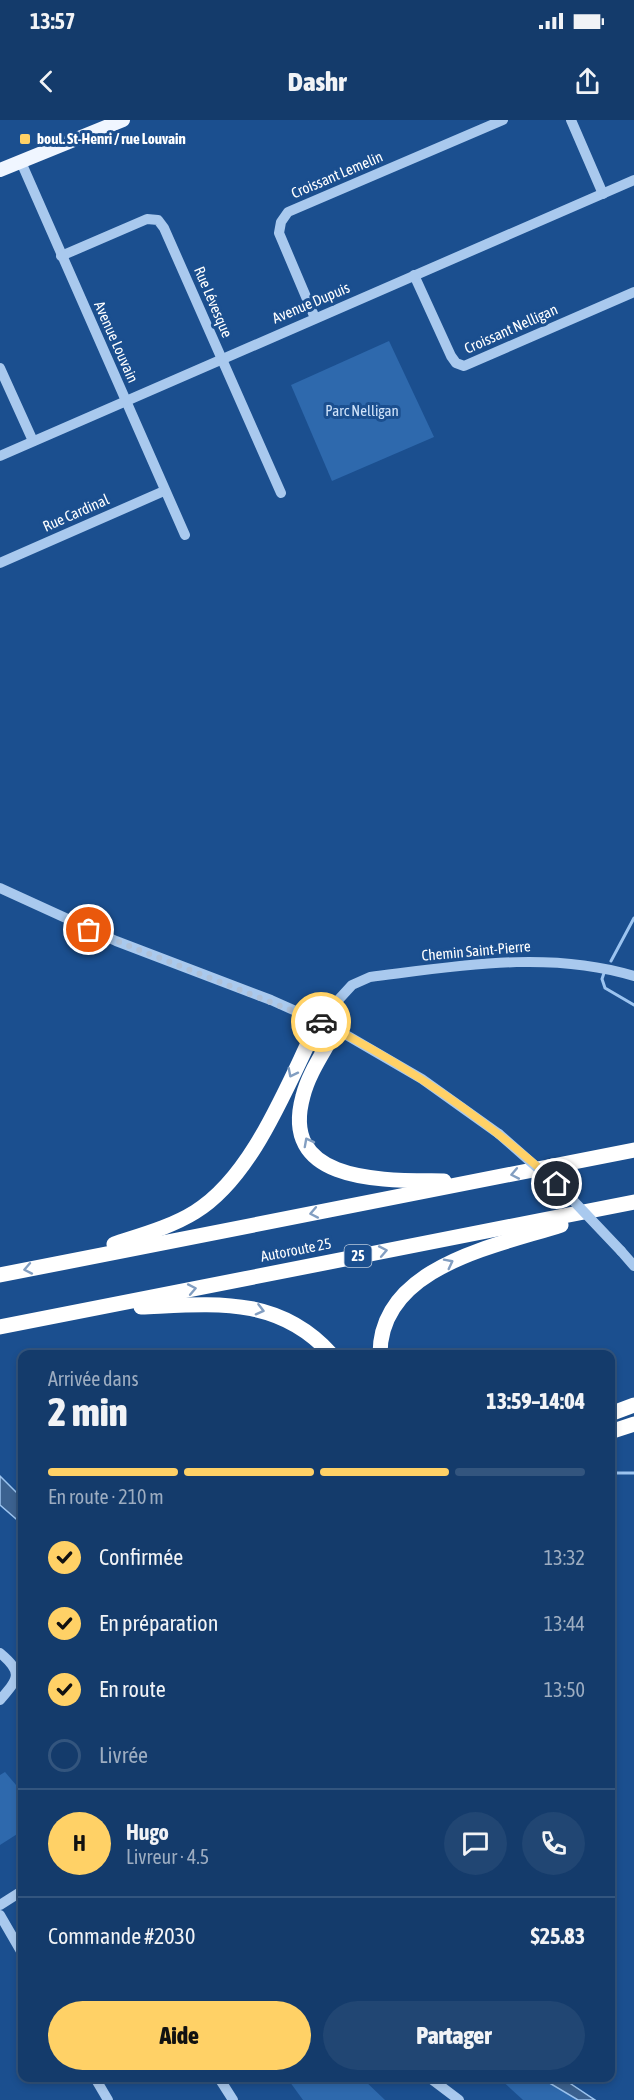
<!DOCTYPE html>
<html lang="fr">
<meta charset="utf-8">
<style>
body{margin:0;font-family:"Asap Condensed",sans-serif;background:#214673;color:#f1f3f6;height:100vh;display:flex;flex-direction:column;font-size:22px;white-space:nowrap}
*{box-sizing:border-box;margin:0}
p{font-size:20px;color:#9dadc1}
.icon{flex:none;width:33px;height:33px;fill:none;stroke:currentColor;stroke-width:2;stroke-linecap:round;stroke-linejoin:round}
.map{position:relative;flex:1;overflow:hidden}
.details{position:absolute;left:18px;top:1230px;width:597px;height:732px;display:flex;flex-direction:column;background:#143b6b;border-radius:12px;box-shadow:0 3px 9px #0003,0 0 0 2px #33557e}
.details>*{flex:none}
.pin{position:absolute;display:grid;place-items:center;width:51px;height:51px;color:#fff;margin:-26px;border:3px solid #fff;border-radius:50%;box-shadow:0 2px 6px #0007}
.courier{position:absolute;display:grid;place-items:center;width:60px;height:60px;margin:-30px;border:4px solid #ffd166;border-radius:50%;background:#fff;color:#222;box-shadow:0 2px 8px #0007}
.summary em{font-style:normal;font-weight:800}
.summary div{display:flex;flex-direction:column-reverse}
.summary{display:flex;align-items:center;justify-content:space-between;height:102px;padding:0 30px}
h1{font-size:39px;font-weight:800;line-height:45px}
.bar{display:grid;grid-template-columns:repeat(4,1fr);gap:9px 6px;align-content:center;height:72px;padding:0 30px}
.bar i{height:8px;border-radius:4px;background:#33557e}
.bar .current{background:#ffd166}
.bar p{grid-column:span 4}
.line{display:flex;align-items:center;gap:15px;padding:0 30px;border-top:2px solid #33557e}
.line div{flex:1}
.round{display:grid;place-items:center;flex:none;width:63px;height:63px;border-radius:32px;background:#214673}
ol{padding:0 30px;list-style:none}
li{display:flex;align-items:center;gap:18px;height:66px}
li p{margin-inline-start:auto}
li .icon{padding:6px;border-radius:50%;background:#ffd166;color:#111;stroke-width:4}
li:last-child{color:#9dadc1}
li i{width:33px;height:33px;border:3px solid #33557e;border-radius:50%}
.action{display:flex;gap:12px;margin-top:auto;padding:12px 30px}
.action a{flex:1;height:69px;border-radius:36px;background:#ffd166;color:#111;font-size:24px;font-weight:800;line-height:69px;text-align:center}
.action a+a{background:#214673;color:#f1f3f6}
.status{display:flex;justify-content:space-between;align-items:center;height:42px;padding:0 30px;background:#143b6b;direction:ltr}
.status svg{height:16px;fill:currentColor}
header{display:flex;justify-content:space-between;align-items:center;height:78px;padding:0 30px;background:#143b6b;font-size:27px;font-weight:800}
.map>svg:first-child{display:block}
.green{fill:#2e69ad}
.water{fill:#3c6290;stroke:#9cc4f0;stroke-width:1.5}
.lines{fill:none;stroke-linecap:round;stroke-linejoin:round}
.stream{stroke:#9cc4f0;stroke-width:3}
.minor{stroke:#a9c9ee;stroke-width:10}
.major{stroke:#f0f6ff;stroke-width:14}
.highway{stroke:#fff;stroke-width:15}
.minor-bridge{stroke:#a9c9ee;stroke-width:10}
.oneway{stroke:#829ec1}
.done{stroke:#afc1d8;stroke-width:6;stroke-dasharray:0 10.8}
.route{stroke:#ffd166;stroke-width:8}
.poi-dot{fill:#ffd166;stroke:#1b4f8f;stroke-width:2}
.labels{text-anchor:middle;stroke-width:6;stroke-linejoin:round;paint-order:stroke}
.shield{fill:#1b4f8f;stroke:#bbcadd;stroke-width:1.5}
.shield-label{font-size:14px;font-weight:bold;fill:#fff}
.poi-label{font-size:15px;font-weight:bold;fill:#fff;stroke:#1b4f8f;text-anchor:start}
.street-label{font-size:15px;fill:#fff;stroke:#1b4f8f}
.park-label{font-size:15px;fill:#cfe3fa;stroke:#1b4f8f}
</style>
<div class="status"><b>13:57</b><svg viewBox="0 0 49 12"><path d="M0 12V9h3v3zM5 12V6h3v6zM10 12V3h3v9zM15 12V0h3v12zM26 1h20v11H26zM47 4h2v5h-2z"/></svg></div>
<header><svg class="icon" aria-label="back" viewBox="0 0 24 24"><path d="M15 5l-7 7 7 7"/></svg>Dashr<svg class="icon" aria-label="share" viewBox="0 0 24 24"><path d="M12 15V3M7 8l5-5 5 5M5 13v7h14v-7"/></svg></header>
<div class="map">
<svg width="634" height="1980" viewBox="0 0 634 1980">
<rect width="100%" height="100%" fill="#1b4f8f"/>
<!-- green -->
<g class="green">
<path d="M389 221 434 317 332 361 291 265Z"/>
<path d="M5 1652 22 1672V1711L0 1725V1655Z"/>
<path d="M287 1958H362L385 1980H303Z"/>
<path d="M499 1958H541L578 1980H523Z"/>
</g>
<!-- water -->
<g class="water">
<path d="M0 1356 22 1378V1404L0 1385Z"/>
<path d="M541 1958H562L595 1980H578Z"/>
</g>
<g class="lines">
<!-- stream -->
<g class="stream">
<path d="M611 841 634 798"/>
<path d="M604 853 602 859 605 868 634 885"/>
<path d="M610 1353H634"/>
</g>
<!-- minor -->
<g class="minor">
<path d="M571 0 603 74"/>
<path d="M21 42 185 415"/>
<path d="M61 136 147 99 158 100 164 108 281 373"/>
<path d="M414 155 451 236 456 243 464 246 634 172"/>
<path d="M315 198 279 113 281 102 288 92 503 0"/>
<path d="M0 248 33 321"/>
<path d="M0 336 634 60"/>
<path d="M0 443 164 371"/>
<path d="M0 768 116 821 271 880 336 909 422 959 499 1014"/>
<path d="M319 901 352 865 370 857C458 846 548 830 634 856"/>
<path d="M621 1131 634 1146"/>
<path d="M0 1533C24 1553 18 1559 0 1580"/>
<path d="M0 1785 22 1771"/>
<path d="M0 1795 22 1833"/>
<path d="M95 1958 108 1980"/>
<path d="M219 1958 233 1980"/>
<path d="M430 1958 459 1980"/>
</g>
<!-- major -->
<path class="major" d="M0 50 123 0"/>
<!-- highway -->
<g class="highway">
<path d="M336 909C325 931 309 952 303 976 278 1066 389 1060 444 1061"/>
<path d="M114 1124C141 1115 171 1107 195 1092 254 1056 288 962 319 901"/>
<path d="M0 1155 634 1030"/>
<path d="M141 1187C213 1184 278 1175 331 1234"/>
<path d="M0 1207 634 1082"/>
<path d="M380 1234C380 1146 497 1126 561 1105"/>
<path d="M610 1294 634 1285"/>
<path d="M610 1312 634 1304"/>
</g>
<!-- minor-bridge -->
<path class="minor-bridge" d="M499 1014 566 1073 621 1131"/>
</g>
<!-- one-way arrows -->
<defs><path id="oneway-chevron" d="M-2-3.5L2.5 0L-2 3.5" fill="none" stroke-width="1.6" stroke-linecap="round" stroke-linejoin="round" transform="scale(1.5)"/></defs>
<g class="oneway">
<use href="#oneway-chevron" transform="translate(292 953) rotate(117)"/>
<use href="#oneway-chevron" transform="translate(308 1022) rotate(-118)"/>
<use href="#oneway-chevron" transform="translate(515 1054) rotate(169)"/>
<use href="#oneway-chevron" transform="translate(314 1093) rotate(169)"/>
<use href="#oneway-chevron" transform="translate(383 1131) rotate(-11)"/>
<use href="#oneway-chevron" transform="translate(449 1143) rotate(-27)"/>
<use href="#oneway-chevron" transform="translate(28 1149) rotate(169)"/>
<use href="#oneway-chevron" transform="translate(192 1169) rotate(-11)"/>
<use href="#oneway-chevron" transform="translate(260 1190) rotate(14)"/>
</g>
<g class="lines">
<!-- done -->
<path class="done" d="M89 810 321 902"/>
<!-- route -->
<path class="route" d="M321 902C407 945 486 999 557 1064"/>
</g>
<!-- markers -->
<rect class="poi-dot" x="19" y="13" width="12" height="12" rx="3"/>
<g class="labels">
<!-- shield labels -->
<rect class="shield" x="344.5" y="1125" width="27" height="22" rx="4.5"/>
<g class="shield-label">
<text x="358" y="1141">25</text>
</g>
<!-- poi labels -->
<g class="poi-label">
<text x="37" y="24">boul. St-Henri / rue Louvain</text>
</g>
<!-- street labels -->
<g class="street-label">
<text transform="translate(337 55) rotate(-23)" y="5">Croissant Lemelin</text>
<text transform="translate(213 182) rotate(67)" y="5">Rue Lévesque</text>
<text transform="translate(311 183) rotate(-23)" y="5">Avenue Dupuis</text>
<text transform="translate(511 209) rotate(-24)" y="5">Croissant Nelligan</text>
<text transform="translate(116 222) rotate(66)" y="5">Avenue Louvain</text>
<text transform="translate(76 393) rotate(-24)" y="5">Rue Cardinal</text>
<text transform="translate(476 831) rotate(-5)" y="5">Chemin Saint-Pierre</text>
<text transform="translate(296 1130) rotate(-11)" y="5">Autoroute 25</text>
</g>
<!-- park labels -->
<g class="park-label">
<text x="362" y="296">Parc Nelligan</text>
</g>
</g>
</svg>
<div class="pin" style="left:89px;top:810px;background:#ea580c"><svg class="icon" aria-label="bag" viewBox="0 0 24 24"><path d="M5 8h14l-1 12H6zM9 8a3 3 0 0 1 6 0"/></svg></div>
<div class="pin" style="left:557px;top:1064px;background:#1f2937"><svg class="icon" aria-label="home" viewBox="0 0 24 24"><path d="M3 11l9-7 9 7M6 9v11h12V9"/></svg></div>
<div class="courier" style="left:321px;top:902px"><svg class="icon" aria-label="car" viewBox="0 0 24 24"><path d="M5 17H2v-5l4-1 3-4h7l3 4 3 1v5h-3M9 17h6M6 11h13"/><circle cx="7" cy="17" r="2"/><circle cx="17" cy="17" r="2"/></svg></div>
<section class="details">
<div class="summary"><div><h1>2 min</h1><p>Arrivée dans</p></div><em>13:59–14:04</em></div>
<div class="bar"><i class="current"></i><i class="current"></i><i class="current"></i><i></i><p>En route · 210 m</p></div>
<ol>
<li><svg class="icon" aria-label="check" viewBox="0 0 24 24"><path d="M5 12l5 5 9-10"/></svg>Confirmée<p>13:32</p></li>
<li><svg class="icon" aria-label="check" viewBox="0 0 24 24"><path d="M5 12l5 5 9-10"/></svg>En préparation<p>13:44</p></li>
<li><svg class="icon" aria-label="check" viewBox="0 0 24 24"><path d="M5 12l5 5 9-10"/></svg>En route<p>13:50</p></li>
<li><i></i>Livrée</li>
</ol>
<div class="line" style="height:108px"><b class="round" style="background:#ffd166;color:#111">H</b><div><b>Hugo</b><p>Livreur · 4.5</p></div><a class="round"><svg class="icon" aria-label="chat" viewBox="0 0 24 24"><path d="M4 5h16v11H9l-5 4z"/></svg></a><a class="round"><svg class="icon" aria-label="phone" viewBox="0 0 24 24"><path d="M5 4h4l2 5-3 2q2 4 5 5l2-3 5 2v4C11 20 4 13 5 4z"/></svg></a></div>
<div class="line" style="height:78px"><div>Commande #2030</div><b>$25.83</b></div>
<div class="action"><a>Aide</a><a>Partager</a></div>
</section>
</div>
